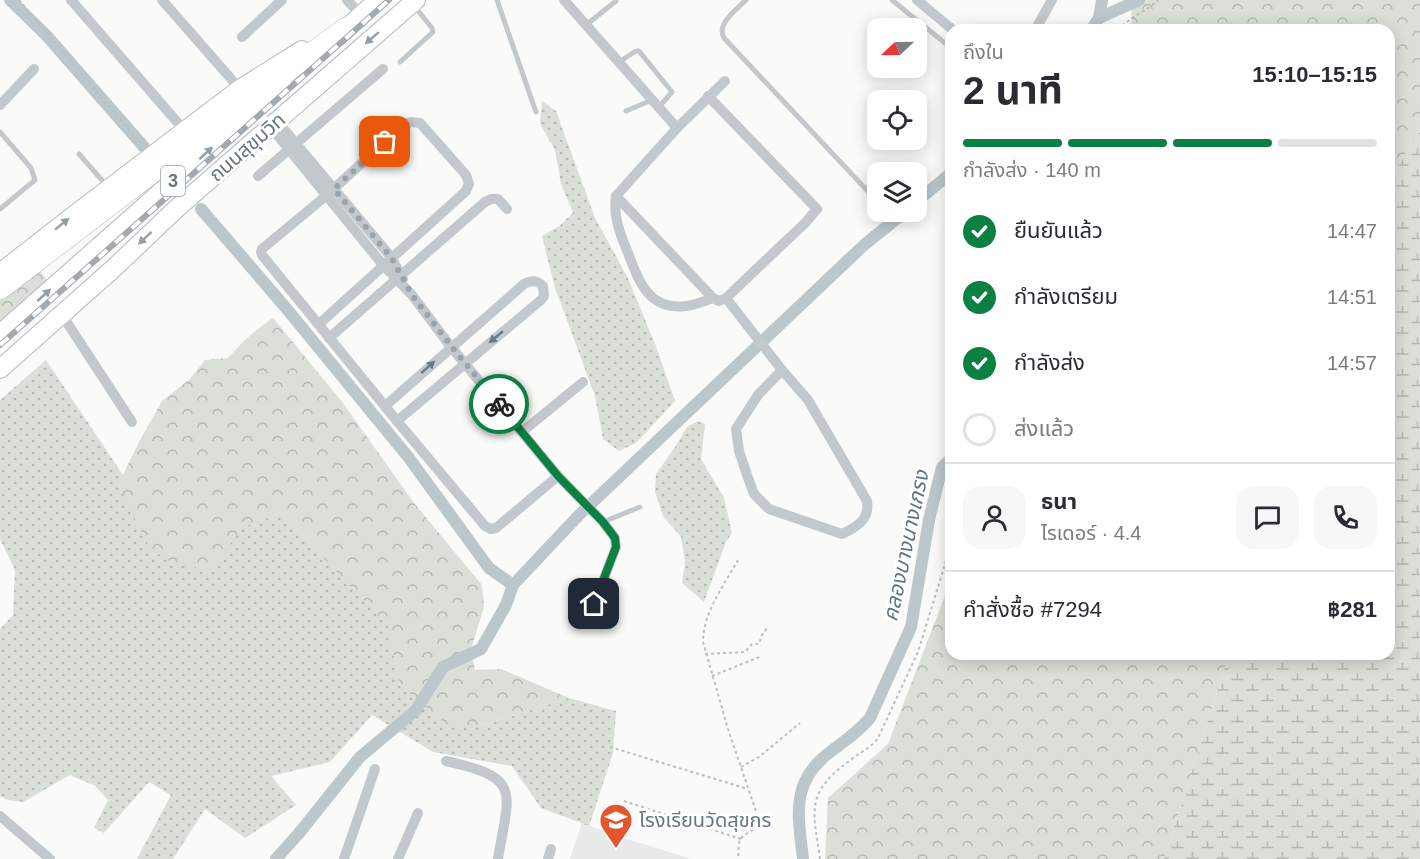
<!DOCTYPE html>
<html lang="th">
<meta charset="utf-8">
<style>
body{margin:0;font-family:Arial,"Noto Sans Thai",sans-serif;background:#f7f7f7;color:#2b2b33;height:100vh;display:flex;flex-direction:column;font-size:22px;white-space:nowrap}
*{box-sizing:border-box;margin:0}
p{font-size:20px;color:#7c7c81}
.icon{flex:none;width:33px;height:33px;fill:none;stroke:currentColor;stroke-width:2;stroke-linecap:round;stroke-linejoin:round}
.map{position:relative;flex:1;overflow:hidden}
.panel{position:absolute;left:945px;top:24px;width:450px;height:636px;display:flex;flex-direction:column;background:#fff;border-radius:18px;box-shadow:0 3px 15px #0003}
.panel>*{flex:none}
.needle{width:39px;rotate:248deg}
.tools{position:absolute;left:867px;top:18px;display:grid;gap:12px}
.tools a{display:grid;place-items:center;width:60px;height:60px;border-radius:12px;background:#fff;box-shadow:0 3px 15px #0003;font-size:30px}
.pin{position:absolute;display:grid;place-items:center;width:51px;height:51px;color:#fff;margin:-26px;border-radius:12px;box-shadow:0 3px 9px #0006}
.courier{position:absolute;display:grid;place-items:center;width:60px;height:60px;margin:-30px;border:4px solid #0b8043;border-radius:50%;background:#fff;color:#222;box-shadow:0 2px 8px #0007}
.overview em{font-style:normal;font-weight:700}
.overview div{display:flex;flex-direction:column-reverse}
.overview{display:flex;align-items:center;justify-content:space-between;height:102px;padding:0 18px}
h1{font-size:39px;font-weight:700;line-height:45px}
.bar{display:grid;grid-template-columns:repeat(4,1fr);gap:9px 6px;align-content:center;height:72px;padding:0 18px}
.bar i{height:8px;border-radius:4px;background:#e1e1e2}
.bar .active{background:#0b8043}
.bar p{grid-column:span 4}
.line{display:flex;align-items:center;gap:15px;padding:0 18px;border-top:2px solid #e1e1e2}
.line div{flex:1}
.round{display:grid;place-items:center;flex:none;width:63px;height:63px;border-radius:18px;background:#f7f7f7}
ol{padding:0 18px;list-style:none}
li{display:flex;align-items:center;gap:18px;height:66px}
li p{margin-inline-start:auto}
li .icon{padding:6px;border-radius:50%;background:#0b8043;color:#fff;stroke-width:4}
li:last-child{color:#7c7c81}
li i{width:33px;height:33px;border:3px solid #e1e1e2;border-radius:50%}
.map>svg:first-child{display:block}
.built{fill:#e8e9e9}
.grass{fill:url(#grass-dots)}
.forest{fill:url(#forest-crowns)}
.wetland{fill:url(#wetland-marsh)}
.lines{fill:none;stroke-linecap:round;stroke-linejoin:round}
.canal{stroke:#bbc7cb;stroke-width:12}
.trunk-casing{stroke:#b4b9bd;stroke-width:20}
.motorway-casing{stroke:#b4b9bd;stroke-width:22}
.path{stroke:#bbbfc2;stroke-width:2;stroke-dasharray:3 3;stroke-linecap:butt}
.service{stroke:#c3c8cc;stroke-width:5}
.minor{stroke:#c3c8cc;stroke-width:10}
.trunk{stroke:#fff;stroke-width:18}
.motorway{stroke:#fff;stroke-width:21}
.rail-casing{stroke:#a2aab0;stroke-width:6}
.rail{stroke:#fff;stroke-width:4;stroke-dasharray:11;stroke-linecap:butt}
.oneway{fill:#939fa8}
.oneway2{fill:#6a7a87}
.done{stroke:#99a4ac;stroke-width:6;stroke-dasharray:0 10.8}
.route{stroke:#0b8043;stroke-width:8}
.labels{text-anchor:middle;stroke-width:6;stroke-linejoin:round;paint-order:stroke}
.shield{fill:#fff;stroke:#939fa8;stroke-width:1.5}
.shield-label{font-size:18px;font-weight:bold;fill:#657683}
.street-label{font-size:20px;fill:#657683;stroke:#fff}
.poi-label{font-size:20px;fill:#657683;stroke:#fff;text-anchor:start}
.water-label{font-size:21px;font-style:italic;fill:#60757c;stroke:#fff}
</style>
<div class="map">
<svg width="1420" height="859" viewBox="0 0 1420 859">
<defs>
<pattern id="grass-dots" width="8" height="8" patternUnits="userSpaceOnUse" patternTransform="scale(1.5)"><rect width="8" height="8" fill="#dadfd7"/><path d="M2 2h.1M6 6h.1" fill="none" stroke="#b4b9b4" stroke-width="1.8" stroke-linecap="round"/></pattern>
<pattern id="forest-crowns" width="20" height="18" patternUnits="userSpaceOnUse" patternTransform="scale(1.5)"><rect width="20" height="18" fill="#dadfd7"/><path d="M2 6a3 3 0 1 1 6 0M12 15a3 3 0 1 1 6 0" fill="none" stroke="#b4b9b4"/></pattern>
<pattern id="wetland-marsh" width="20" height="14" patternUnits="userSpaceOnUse" patternTransform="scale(1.5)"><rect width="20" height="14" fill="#dadfd7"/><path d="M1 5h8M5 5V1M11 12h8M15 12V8" fill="none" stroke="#b4b9b4"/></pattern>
</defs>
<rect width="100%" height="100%" fill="#fafaf8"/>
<!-- built -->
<path class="built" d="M582 823 627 839 692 859H570Z"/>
<!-- grass -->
<g class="grass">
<path d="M542 101 556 111 595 218 628 278 657 349 675 401 636 443 619 451 603 439 595 396 555 288 542 236 558 227 573 213 561 184 555 150 540 124Z"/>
<path d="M46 360 123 475 118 486 210 569 243 527 281 513 389 626 400 685 469 729 569 698 616 711 613 753 589 826 541 808 512 766 433 752 372 715 330 762 271 776 296 805 245 838 205 809 173 859H137L171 795 149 782 104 833 94 828 108 800 95 786 70 775 23 802 8 800 0 796V629L13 615 15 570 0 539V400Z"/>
<path d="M698 421 705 424 701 459 724 498 732 533 726 542 704 602 682 583 685 562 681 537 663 516 655 492 656 474 675 447 687 427Z"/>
</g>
<!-- forest -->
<g class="forest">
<path d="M1132 0H1420V131L1389 181V30H1131Z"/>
<path d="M34 264 53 287 0 334V289Z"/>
<path d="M273 318 343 403 414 503 482 585 484 607 471 649 475 670 501 669 569 698 469 729 445 723 400 685 388 626 281 513 243 527 210 570 174 564 150 549 118 485 140 440 162 401 190 379 205 360 228 358C242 342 255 330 273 318Z"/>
<path d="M951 580V654H1229L1164 859H825L828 798 888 744Z"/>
</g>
<!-- wetland -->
<path class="wetland" d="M1420 131V859H1164L1229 654H1389V181Z"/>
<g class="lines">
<!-- canal -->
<g class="canal">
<path d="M10 0 46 35 144 147"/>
<path d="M1099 18 1139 0"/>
<path d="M1091 30 1099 18 1102 0"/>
<path d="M916 202 951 173"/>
<path d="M201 209 286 308 409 458 489 568 513 585"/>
<path d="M276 859 300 832 360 757 416 710 443 667 481 649 506 605 513 585 580 514 864 245 905 212"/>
<path d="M803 859C798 815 790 782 830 752 845 741 858 732 870 718L911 627 929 520 942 467 951 459"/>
</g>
<defs>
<g id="trunk">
<path d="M337 37 378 0"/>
<path d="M0 273 74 215 240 89 302 50"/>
<path d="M0 334 282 85"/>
<path d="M0 369 114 268 176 209 416 0"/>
</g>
<path id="motorway" d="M0 289 218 122 346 28"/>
</defs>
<!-- trunk casing -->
<use href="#trunk" class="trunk-casing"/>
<!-- motorway casing -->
<use href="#motorway" class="motorway-casing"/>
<!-- path -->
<g class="path">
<path d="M19 0 142 145"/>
<path d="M1118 30C1129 17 1146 12 1158 0"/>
<path d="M738 560C724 585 703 613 703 642L728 729 759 820C755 833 741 833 739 843 738 848 739 854 738 859"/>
<path d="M705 654 745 652 752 644H759L762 635 767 628"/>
<path d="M712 676 762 656"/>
<path d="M610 747 748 789"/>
<path d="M741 767 759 757 800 723"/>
<path d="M624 801 741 839"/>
<path d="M820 859C813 810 805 794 849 761 859 753 871 748 878 738L918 652 951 545"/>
</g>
<!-- service -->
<g class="service">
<path d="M497 0 536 112"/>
<path d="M746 0C736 10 716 24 724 38L878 202"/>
<path d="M892 0 951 48"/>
<path d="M586 25 616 1"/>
<path d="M400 62 433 32 432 28 415 7"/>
<path d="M619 62 636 51H639L672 92 659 107"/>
<path d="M626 111 652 100"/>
<path d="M0 132 31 168 35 180 0 209"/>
<path d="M79 154 108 187"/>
<path d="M603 522 640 507"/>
</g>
<!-- minor -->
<g class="minor">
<path d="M71 0 185 131"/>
<path d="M162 0 240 89"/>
<path d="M347 0 361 15"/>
<path d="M564 0 677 128 616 196 713 298 719 301 726 298 806 222 817 209 708 96"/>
<path d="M917 0 953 30"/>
<path d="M1035 30 1052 0"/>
<path d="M242 37 282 0"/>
<path d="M0 105 34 69"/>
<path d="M277 121 391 257 403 279"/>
<path d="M270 126 383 265 412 295 451 347 558 476 603 522 615 538 616 547 587 623"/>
<path d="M677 128 725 81"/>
<path d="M258 176 383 69"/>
<path d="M616 196C613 217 620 234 628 253 639 282 649 311 687 306 695 305 705 301 713 298"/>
<path d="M726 298 782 370 758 395 736 429 739 451 747 475 754 494 769 509 842 534C857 527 870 519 867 501L808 400 782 370"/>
<path d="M62 315 132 422"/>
<path d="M319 324 466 191 469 184 466 175 420 123 411 122 402 126 327 195 262 249 261 252 262 255 397 421 485 526 491 529 496 528 558 476"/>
<path d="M329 338 485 202 491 199H498L507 209"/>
<path d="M385 406 524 284C532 280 536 280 543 286L544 296 541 300 397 421"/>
<path d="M522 432 583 382"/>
<path d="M446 761C523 778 509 791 498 859"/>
<path d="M0 816 50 859"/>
<path d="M344 859 375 769"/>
<path d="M398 859 418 813"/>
<path d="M548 859 551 849"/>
</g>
<!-- trunk -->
<use href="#trunk" class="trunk"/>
<!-- motorway -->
<use href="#motorway" class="motorway"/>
<defs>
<path id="rail" d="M0 345 389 0"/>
</defs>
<!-- rail casing -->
<use href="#rail" class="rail-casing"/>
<!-- rail -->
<use href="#rail" class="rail"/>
</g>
<!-- one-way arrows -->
<defs><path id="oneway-solid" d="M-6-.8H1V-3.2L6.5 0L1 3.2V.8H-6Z" transform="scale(1.5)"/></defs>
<g class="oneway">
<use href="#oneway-solid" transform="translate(372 38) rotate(139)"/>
<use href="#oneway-solid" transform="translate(206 153) rotate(-42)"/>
<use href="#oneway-solid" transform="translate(62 224) rotate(-39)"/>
<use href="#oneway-solid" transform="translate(145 238) rotate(137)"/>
<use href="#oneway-solid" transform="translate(44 295) rotate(-42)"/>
</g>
<g class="oneway2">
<use href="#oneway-solid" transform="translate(496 337) rotate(140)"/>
<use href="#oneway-solid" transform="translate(428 367) rotate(-42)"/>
</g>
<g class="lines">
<!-- done -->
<path class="done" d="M385 142 334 189 391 257 412 295 451 346 499 404"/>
<!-- route -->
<path class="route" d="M499 404 558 476 603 522 615 538 616 547 594 604"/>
</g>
<!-- icons -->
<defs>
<symbol id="school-pin" viewBox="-11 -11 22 30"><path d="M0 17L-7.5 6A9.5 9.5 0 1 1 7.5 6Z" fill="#e4572e" stroke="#fff"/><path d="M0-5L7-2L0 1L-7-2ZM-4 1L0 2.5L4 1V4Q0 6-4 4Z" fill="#fff"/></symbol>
</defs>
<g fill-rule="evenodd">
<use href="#school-pin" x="597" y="801" width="38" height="52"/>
</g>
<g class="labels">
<!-- shield labels -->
<rect class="shield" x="161" y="166" width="24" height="30" rx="4.5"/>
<g class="shield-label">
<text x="173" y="187">3</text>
</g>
<!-- street labels -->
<g class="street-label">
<text transform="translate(247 147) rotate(-41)" y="7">ถนนสุขุมวิท</text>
</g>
<!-- poi labels -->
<g class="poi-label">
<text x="639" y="827">โรงเรียนวัดสุขกร</text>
</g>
<!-- water labels -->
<g class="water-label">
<text transform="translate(906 546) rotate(-78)" y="7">คลองบางนางเกรง</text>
</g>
</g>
</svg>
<div class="tools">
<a><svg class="needle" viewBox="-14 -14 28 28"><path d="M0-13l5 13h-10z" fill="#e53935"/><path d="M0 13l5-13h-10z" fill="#7c7c81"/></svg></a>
<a><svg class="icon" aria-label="locate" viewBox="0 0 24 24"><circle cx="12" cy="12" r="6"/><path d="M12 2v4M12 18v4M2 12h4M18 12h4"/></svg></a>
<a><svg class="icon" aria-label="layers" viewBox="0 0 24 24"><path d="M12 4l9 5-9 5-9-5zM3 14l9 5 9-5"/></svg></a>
</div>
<div class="pin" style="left:385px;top:142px;background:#ea580c"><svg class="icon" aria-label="bag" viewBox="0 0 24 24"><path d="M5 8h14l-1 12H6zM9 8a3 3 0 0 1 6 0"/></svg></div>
<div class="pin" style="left:594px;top:604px;background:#1f2937"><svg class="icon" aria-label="home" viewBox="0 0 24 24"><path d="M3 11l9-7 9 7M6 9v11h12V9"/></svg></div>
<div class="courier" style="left:499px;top:404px"><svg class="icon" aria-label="bike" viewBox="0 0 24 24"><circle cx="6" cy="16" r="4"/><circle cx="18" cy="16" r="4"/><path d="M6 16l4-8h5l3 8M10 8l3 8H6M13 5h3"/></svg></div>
<section class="panel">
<div class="overview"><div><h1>2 นาที</h1><p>ถึงใน</p></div><em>15:10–15:15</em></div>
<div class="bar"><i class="active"></i><i class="active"></i><i class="active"></i><i></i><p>กำลังส่ง · 140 m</p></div>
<ol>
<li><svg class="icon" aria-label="check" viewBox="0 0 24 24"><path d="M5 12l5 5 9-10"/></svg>ยืนยันแล้ว<p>14:47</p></li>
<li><svg class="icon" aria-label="check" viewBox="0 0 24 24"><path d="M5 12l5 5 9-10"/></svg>กำลังเตรียม<p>14:51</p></li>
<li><svg class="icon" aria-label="check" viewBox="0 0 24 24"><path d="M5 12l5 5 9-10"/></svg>กำลังส่ง<p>14:57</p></li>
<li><i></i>ส่งแล้ว</li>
</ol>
<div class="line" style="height:108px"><a class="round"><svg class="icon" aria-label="person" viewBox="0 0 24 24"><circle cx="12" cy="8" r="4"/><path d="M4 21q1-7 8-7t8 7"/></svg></a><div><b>ธนา</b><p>ไรเดอร์ · 4.4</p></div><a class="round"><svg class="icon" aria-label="chat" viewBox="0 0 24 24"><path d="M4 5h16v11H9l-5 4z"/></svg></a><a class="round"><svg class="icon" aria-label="phone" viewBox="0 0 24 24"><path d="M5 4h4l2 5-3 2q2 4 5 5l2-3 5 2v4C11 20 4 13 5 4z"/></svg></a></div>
<div class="line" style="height:78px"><div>คำสั่งซื้อ #7294</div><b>฿281</b></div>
</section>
</div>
